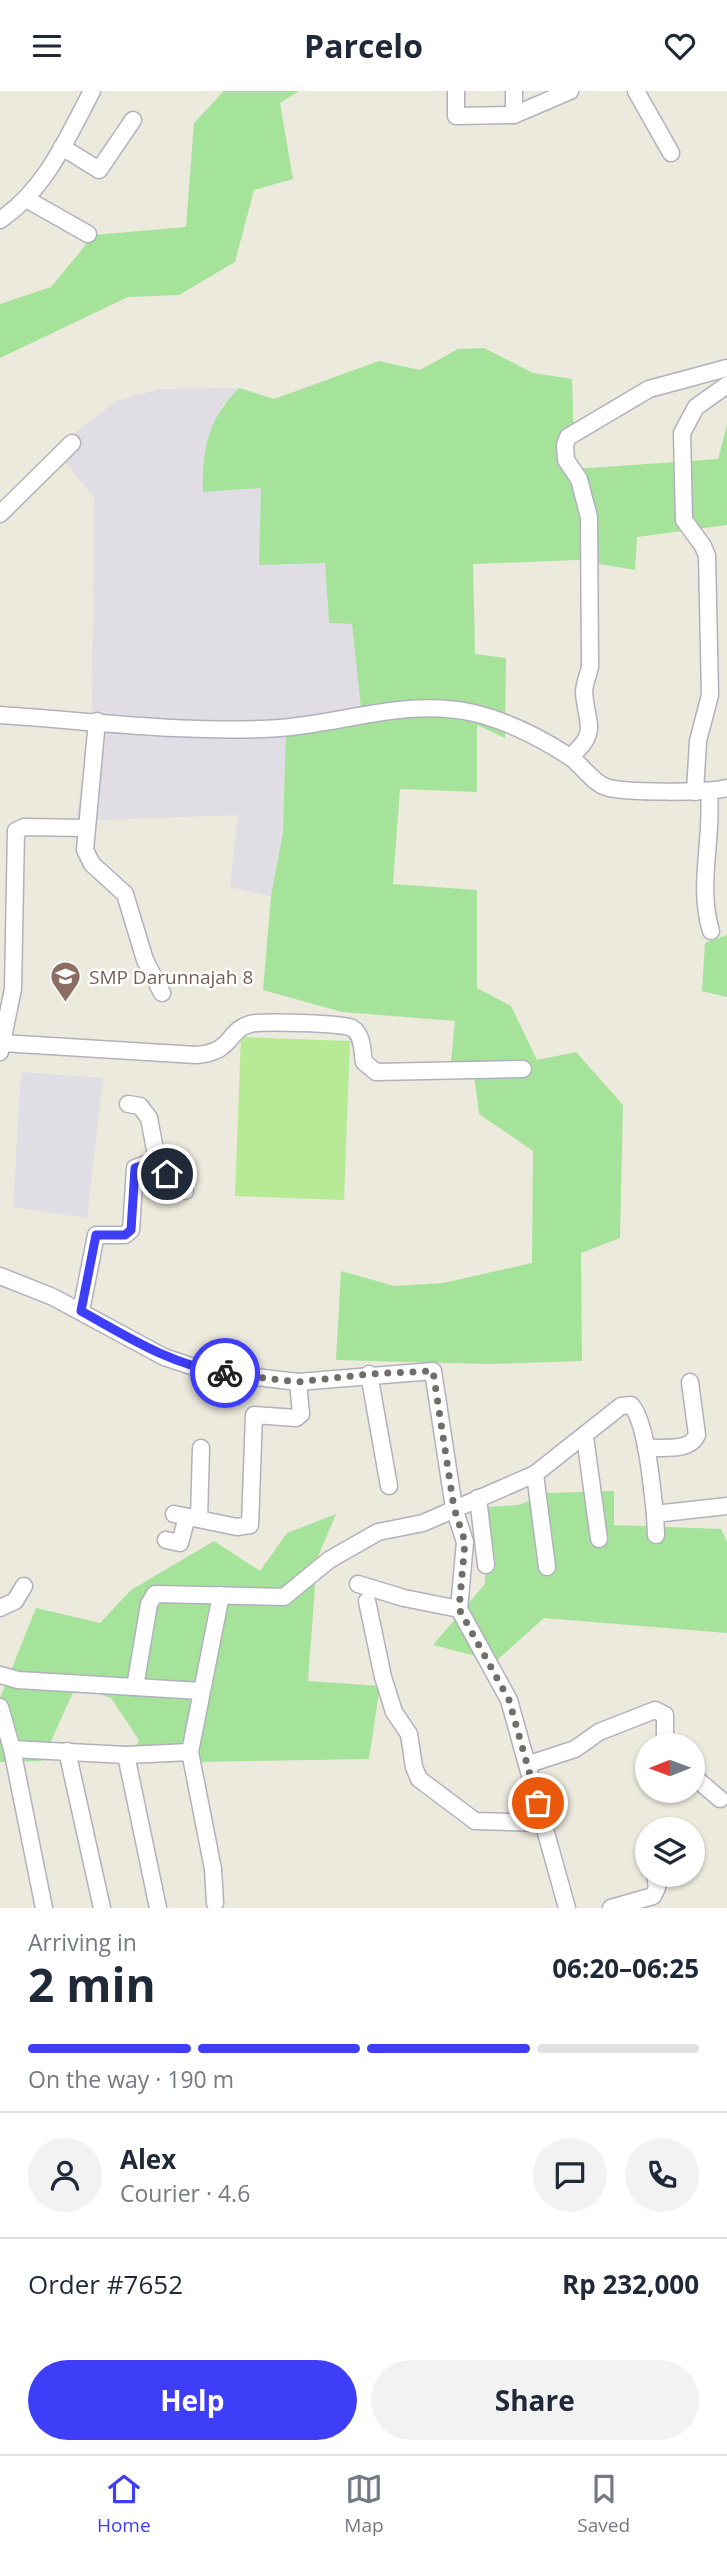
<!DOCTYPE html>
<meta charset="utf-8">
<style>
body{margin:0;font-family:"Open Sans",sans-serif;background:#f2f2f3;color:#1f2937;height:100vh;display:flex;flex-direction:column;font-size:26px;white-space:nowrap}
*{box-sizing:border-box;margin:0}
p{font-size:23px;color:#747a83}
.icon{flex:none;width:38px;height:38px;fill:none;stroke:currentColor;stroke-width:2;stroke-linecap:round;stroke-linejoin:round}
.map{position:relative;height:1817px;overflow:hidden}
.panel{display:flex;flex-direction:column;background:#fff;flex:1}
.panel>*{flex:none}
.needle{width:46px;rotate:269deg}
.tools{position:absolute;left:635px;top:1642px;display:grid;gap:14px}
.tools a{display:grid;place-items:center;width:70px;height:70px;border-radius:50%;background:#fff;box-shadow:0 2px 5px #0004;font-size:35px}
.pin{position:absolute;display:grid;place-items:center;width:60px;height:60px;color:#fff;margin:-30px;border:4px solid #fff;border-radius:50%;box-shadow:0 2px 7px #0007}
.courier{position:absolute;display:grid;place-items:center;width:70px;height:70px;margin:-35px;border:5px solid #3e3ef8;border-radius:50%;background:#fff;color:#222;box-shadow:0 2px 9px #0007}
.head em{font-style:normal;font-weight:700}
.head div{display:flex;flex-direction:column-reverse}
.head{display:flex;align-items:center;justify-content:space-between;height:119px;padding:0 28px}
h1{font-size:46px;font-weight:700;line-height:52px}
.bar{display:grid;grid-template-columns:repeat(4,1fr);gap:10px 7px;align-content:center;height:84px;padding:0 28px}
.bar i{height:9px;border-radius:5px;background:#e0e1e3}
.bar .selected{background:#3e3ef8}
.bar p{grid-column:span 4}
.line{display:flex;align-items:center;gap:18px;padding:0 28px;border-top:2px solid #e0e1e3}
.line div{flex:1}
.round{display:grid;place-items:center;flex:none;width:74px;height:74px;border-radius:37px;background:#f2f2f3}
.primary-button{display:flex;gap:14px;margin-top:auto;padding:14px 28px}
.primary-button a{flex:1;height:80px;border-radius:42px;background:#3e3ef8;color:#fff;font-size:28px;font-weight:700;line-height:80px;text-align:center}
.primary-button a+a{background:#f2f2f3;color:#1f2937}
header{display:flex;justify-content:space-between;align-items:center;height:91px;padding:0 28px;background:#fff;font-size:32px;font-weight:700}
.menu{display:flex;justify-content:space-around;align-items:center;height:98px;border-top:2px solid #e0e1e3;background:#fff;font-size:19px;color:#747a83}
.menu a{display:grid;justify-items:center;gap:4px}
.menu .selected{color:#3e3ef8}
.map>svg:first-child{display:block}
.industrial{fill:#e1dde5}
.green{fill:#a5e39a}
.pitch{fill:#b6ea95}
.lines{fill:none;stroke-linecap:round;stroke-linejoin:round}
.minor-casing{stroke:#b1b1be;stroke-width:19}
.minor{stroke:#fff;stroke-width:16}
.done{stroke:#6f6e69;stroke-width:7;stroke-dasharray:0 12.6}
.route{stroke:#3e3ef8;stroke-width:9}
.labels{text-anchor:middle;stroke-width:5;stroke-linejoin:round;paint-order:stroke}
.education-label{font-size:19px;fill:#785e54;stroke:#fff;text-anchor:start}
</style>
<header><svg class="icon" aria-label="menu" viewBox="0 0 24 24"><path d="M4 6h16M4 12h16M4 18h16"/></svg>Parcelo<svg class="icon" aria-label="heart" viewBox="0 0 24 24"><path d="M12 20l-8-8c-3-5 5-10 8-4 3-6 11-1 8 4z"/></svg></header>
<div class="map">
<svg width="727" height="1817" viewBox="0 0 727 1817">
<rect width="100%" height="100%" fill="#ece9dd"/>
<!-- industrial -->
<g class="industrial">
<path d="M239 297 220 316 262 397 260 474 325 472 329 532 352 533 361 617 286 639 283 741 271 805 230 796 238 724 76 730 92 623 94 406 54 358 116 310 160 298Z"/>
<path d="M21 981 103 987 87 1127 13 1116Z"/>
</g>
<!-- green -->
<g class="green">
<path d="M224 0H299L280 12 293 88 254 99 235 171 179 204 128 206 0 267V213L51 196 94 144 186 136 194 32Z"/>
<path d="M484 257 533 282 572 288 575 378 718 368 727 334V434L637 446 635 479 577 469 473 473 475 563 506 567 505 647 477 634V701L400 698 393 793 477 799V897L511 915 537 969 576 961 623 1014 620 1147 581 1162 582 1270 489 1273 336 1269 341 1180 394 1195 443 1192 532 1172 533 1060 479 1023 473 976 451 970 455 930 342 921 263 899 271 805 283 741 286 639 361 617 352 533 329 532 325 472 259 474 261 397 203 401C202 358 208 328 239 297L274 308 379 270 420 279 458 258Z"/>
<path d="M727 844V906L702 900 705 852Z"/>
<path d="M614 1400V1434L721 1438 727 1451V1542L544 1527 496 1570 433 1554 485 1493 488 1416 519 1414 548 1402Z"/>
<path d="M336 1423 317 1468 308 1590 380 1595 369 1668 128 1672 139 1649 111 1607 76 1595 42 1670 0 1671V1607L36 1517 100 1532 131 1499 214 1450 260 1480 287 1442Z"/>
</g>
<!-- pitch -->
<path class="pitch" d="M241 946 350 950 344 1109 235 1105Z"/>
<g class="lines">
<defs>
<g id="minor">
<path d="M456 0V25L514 24 570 0"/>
<path d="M514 0V24"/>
<path d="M636 0 671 62"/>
<path d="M62 56 99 79 133 29"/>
<path d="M28 109 88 143"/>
<path d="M0 129C46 98 67 47 92 0"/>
<path d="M0 423 72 352"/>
<path d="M0 624C90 630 191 643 280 637 346 632 407 607 474 622 507 630 541 647 570 666 582 674 593 692 606 696 623 702 709 702 727 697"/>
<path d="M97 630 85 759 92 773 125 803 145 869 162 902"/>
<path d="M570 666C599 641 587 635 584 602 584 593 588 585 590 576L589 426 579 388 566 369 565 354 568 346 649 298 727 277"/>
<path d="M695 701 698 650 710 604 707 465 703 455 684 429 682 342 696 316 727 294"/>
<path d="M709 702C713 749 697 795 711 840"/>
<path d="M2 952 196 964C234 961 226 940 250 933 260 930 342 932 352 937 363 943 362 960 364 971L376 981 523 978"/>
<path d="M0 961 13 898 16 740 24 736 85 737"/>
<path d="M128 1013 140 1015 149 1027 157 1069"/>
<path d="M0 1185 53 1206 164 1266 206 1280 298 1291 433 1280 454 1417 465 1451 459 1518 509 1609 567 1817"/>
<path d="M81 1220 96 1144H125L131 1139 135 1077 157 1069 185 1100"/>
<path d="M369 1283 389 1395"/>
<path d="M585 1346 599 1448"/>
<path d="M646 1357C663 1356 690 1361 697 1344L690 1291"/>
<path d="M535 1383 547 1476"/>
<path d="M478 1407 486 1474"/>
<path d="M174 1423 237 1436 250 1434 254 1324 296 1327 301 1323 298 1291"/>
<path d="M199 1428 201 1357"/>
<path d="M656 1444 655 1423 727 1415"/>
<path d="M166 1449 180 1452 187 1426"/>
<path d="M358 1493 404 1507 459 1518"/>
<path d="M367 1510 383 1586 394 1621 409 1643 414 1676 419 1688 475 1730 543 1732"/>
<path d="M0 1517 15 1510 24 1495"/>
<path d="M0 1584 18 1589 201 1600"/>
<path d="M135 1596 149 1513 155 1503 284 1506 329 1469 378 1441 423 1432 535 1383 621 1315 631 1314C647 1331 652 1399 655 1423"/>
<path d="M0 1616 12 1658 44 1817"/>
<path d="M12 1658 126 1664 190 1661 213 1778 215 1812"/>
<path d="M67 1660 102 1817"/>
<path d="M190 1661 221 1504"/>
<path d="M126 1664 158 1817"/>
<path d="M529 1673 575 1658 599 1641 655 1619 665 1624V1654"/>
<path d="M693 1685 720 1708"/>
<path d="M611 1817 653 1805 657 1797 655 1783"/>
</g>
</defs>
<!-- minor casing -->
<use href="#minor" class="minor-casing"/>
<!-- minor -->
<use href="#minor" class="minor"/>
</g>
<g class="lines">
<!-- done -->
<path class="done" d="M225 1282 298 1291 369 1283 433 1280 454 1417 465 1451 459 1518 509 1609 538 1712"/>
<!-- route -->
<path class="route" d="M167 1083 157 1069 135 1077 131 1139 125 1144H96L81 1220C128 1246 171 1274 225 1282"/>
</g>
<!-- icons -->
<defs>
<symbol id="school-pin" viewBox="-11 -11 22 30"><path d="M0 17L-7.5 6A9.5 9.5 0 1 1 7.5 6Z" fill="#8d6e63" stroke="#fff"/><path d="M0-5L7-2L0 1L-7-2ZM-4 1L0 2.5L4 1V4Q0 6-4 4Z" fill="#fff"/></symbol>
</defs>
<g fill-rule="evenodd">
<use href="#school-pin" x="48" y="868" width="35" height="47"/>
</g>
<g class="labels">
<!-- education labels -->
<g class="education-label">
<text x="89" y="893">SMP Darunnajah 8</text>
</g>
</g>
</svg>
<div class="tools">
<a><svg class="needle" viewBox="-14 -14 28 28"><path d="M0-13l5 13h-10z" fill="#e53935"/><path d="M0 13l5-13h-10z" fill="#747a83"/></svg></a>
<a><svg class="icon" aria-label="layers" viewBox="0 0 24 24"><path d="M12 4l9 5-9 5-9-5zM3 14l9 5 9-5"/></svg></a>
</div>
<div class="pin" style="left:538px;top:1712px;background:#ea580c"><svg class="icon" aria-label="bag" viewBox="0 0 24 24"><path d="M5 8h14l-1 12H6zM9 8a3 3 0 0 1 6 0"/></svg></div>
<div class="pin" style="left:167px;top:1083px;background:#1f2937"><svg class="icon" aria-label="home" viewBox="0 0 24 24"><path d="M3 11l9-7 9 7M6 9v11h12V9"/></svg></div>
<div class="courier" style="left:225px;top:1282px"><svg class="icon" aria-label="bike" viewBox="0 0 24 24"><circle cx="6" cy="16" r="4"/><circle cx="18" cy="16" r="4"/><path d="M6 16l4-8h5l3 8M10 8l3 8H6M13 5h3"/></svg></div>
</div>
<section class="panel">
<div class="head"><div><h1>2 min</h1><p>Arriving in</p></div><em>06:20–06:25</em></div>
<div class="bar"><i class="selected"></i><i class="selected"></i><i class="selected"></i><i></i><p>On the way · 190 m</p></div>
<div class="line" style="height:126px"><a class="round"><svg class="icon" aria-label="person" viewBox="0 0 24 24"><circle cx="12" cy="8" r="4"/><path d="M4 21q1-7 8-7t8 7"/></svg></a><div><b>Alex</b><p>Courier · 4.6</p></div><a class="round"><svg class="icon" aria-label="chat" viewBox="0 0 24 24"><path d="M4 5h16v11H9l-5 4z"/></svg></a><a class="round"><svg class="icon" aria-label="phone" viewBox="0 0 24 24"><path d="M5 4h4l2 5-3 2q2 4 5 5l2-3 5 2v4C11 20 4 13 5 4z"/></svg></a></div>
<div class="line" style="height:91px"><div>Order #7652</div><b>Rp 232,000</b></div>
<div class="primary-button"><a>Help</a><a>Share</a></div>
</section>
<nav class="menu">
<a class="selected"><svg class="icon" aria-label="home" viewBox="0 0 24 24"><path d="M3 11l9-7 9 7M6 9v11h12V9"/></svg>Home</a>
<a><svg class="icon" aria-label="map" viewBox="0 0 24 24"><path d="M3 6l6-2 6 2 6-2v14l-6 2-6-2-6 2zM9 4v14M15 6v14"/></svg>Map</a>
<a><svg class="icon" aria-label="saved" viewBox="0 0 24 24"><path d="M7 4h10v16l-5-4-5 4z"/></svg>Saved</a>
</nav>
